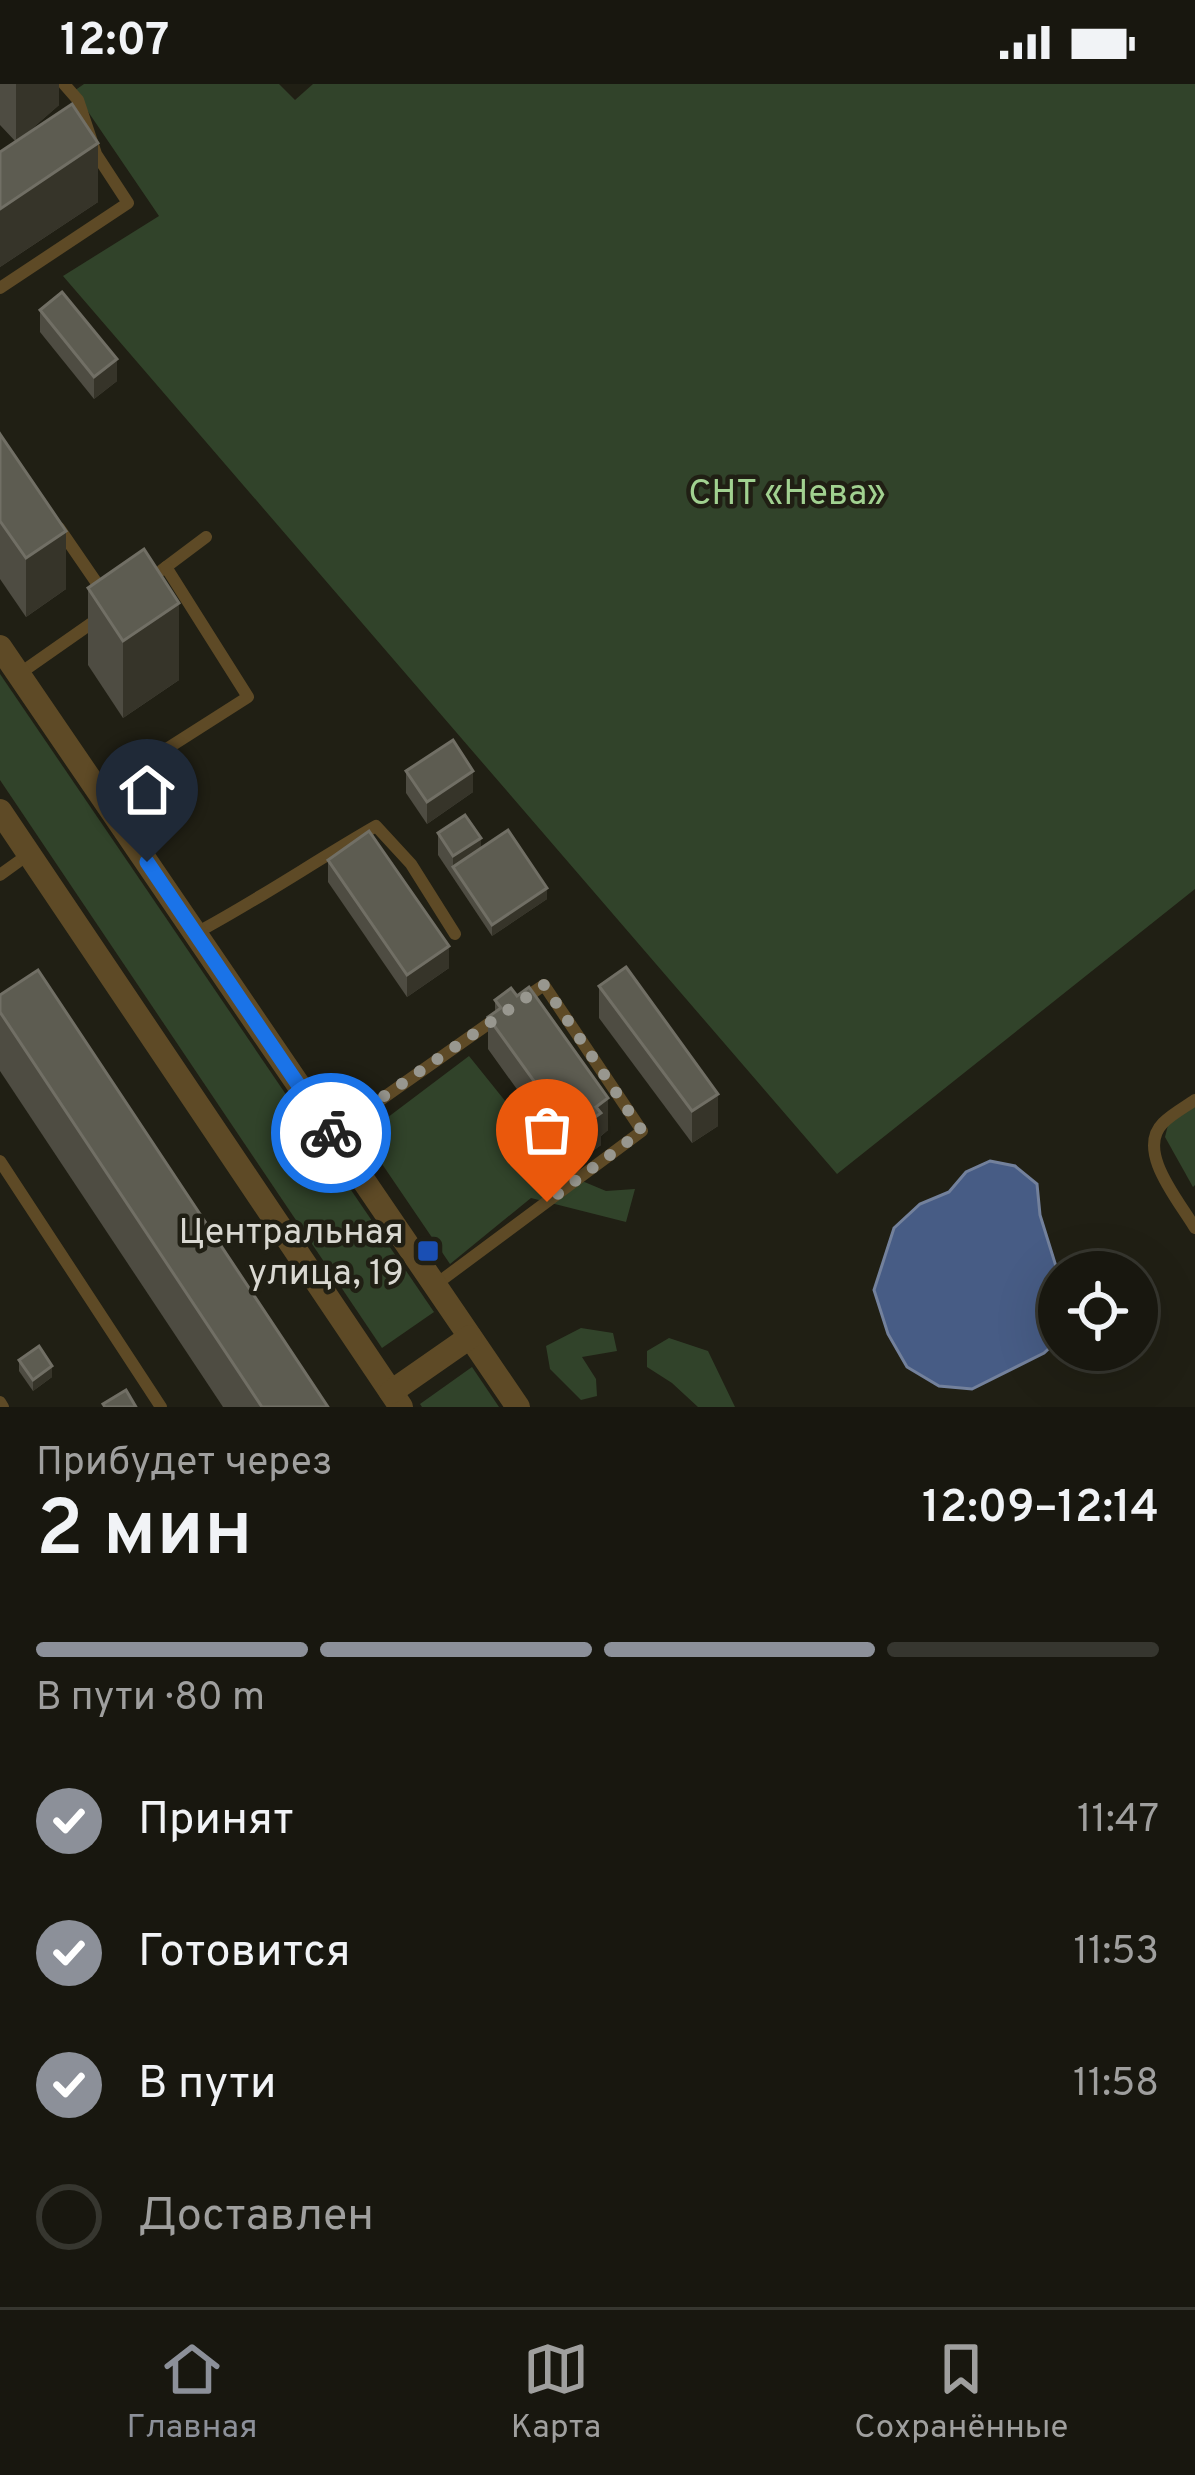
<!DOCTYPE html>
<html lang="ru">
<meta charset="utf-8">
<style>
body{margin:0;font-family:Overpass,sans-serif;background:#25241d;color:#f1f3f6;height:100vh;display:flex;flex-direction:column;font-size:45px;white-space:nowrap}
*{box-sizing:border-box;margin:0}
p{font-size:39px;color:#9f9f9e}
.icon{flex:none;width:66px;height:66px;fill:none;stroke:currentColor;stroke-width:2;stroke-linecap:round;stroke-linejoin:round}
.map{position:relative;height:1323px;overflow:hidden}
.panel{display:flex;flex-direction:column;background:#18170f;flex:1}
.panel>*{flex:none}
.tools{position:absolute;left:1038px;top:1167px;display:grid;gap:24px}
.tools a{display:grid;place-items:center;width:120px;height:120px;border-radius:50%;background:#18170f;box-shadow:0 12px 48px #0002,0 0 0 3px #36362f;font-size:60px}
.pin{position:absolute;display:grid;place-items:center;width:102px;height:102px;color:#fff;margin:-123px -51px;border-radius:50% 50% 50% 0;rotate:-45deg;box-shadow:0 0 12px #0007}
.pin .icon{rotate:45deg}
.courier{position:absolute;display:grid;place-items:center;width:120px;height:120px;margin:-60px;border:9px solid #1a73e8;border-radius:50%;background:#fff;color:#222;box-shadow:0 3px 15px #0007}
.headline em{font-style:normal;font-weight:600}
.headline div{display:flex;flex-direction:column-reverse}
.headline{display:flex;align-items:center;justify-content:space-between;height:204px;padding:0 36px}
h1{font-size:78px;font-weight:600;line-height:90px}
.bar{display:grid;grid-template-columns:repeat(4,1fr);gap:18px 12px;align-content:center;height:144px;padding:0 36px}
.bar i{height:15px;border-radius:9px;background:#36362f}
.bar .selected{background:#8c9099}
.bar p{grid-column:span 4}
ol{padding:0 36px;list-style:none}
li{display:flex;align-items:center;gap:36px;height:132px}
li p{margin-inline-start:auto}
li .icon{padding:12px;border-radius:50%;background:#8c9099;color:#fff;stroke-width:4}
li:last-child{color:#9f9f9e}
li i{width:66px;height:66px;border:6px solid #36362f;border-radius:50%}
.status{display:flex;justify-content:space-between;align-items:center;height:84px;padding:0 60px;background:#18170f;direction:ltr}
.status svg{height:33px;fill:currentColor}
.tab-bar{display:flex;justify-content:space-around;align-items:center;height:168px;border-top:3px solid #36362f;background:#18170f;font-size:33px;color:#9f9f9e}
.tab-bar a{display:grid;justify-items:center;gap:6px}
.tab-bar .selected{color:#8c9099}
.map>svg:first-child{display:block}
.green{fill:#31432a}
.water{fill:#475c85;stroke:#73819c;stroke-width:3}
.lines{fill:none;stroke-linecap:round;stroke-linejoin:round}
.service{stroke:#5e4a26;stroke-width:12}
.minor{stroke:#5e4a26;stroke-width:24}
.wall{fill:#4e4c42}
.shaded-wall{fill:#363429}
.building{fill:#5d5c51;stroke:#716f65;stroke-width:3}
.done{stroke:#98978f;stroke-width:12;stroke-dasharray:0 21.6}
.route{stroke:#1a73e8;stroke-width:15}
.transit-dot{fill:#1a4fb4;stroke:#201f14;stroke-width:4.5}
.labels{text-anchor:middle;stroke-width:9;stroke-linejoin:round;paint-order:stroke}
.park-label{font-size:36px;fill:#a1d190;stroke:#201f14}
.poi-label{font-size:36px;fill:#d9d8d1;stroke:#201f14;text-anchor:end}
</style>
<div class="status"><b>12:07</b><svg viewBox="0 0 49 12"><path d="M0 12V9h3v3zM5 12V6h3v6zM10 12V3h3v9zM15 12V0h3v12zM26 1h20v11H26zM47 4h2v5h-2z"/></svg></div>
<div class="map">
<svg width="1195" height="1323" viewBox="0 0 1195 1323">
<rect width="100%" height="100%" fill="#201f14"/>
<!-- green -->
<g class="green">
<path d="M84 0H279L295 16 313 0H1195V805L837 1090 63 192 159 132 74 7Z"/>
<path d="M0 590 434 1228 382 1264 0 696Z"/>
<path d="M469 972 563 1089 606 1107 635 1105 626 1138 531 1114 450 1180 363 1052Z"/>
<path d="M1195 1018V1101L1193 1103 1165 1053 1169 1037Z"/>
<path d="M581 1244 613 1249 617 1267 582 1273 596 1295 597 1312 581 1316 550 1285 546 1262Z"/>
<path d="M669 1254 708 1267 735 1323H698L672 1299 647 1283V1267Z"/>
<path d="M472 1283 499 1323H422L420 1320Z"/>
</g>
<!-- water -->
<path class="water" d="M990 1077 1015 1082 1037 1100 1040 1131 1059 1192V1255L1044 1269 972 1305 939 1302 907 1283 888 1250 874 1206 894 1144 920 1120 949 1108 966 1088Z"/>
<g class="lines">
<!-- service -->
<g class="service">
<path d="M0 204 128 119 96 70 78 16 64 0"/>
<path d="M59 444 105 511"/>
<path d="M162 486 206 453"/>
<path d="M19 590 99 534"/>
<path d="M99 708 248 613 166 483"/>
<path d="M0 791 29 770"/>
<path d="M196 849C258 816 315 777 376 742L411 780 455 850"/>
<path d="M1195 1016C1185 1023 1172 1030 1163 1039 1135 1067 1180 1118 1195 1144"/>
<path d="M332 1050 498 933"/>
<path d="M0 1077 161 1323"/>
<path d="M435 1201 642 1047 544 901 519 918"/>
<path d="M0 1318 3 1323"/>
</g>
<!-- minor -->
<g class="minor">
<path d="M0 563 518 1323"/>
<path d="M0 727 401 1323"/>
<path d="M391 1308 470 1253"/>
</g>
</g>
<!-- wall -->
<g class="wall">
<path d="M0 0H59V21L21 54 98 118 0 183V68L16 58 0 41Z"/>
<path d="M40 226 117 297 94 315 40 248Z"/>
<path d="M0 350 66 505 26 533 0 495Z"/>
<path d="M88 504 179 596 123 634 88 581Z"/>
<path d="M406 687 473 708 427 740 406 709Z"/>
<path d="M438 749 481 764 547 815 492 852 438 771Z"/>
<path d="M328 776 449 884 407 913 328 798Z"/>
<path d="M599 902 718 1042 692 1059 599 934Z"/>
<path d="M0 911 328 1323H223L0 987Z"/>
<path d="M495 916 608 1046 601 1052V1061L584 1073 580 1067 567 1075 488 965V933L495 928Z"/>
<path d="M19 1276 52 1293 33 1307 19 1287Z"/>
</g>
<!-- shaded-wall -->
<g class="shaded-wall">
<path d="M16 0H59V21L16 59Z"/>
<path d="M98 59V118L0 183V125Z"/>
<path d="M117 275V297L94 315V293Z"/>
<path d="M66 447V505L26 533V474Z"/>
<path d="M179 519V596L123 634V557Z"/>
<path d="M473 687V708L427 740V718Z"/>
<path d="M481 754V775L453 783V772Z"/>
<path d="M547 804V815L492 852V841Z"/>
<path d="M449 862V884L407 913V891Z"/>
<path d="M718 1010V1042L692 1059V1027Z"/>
<path d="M608 1014V1046L601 1052V1061L584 1073V1041L596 1023Z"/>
<path d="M580 1035V1067L567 1075V1043Z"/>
<path d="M52 1282V1293L33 1307V1296Z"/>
</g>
<!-- building -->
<g class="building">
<path d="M72 20 98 59 0 125V68Z"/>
<path d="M62 208 117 275 94 293 40 226Z"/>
<path d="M0 350 66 447 26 474 0 437Z"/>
<path d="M144 465 179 519 123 557 88 504Z"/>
<path d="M453 656 473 687 427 718 406 687Z"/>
<path d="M465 731 481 754 453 772 438 749Z"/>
<path d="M508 746 547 804 492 841 453 783Z"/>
<path d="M369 747 449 862 407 891 328 776Z"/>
<path d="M626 883 718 1010 692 1027 599 902Z"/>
<path d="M38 886 328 1323H262L0 928V911Z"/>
<path d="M529 903 608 1014 596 1023 601 1029 584 1041 580 1035 567 1043 488 933 501 924 495 916 511 904 517 912Z"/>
<path d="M39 1262 52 1282 33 1296 19 1276Z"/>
<path d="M126 1306 136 1323H105L103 1320Z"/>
</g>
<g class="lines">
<!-- done -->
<path class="done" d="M331 1049 544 901 642 1047 547 1118"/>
<!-- route -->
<path class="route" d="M147 778 331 1049"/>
</g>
<!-- markers -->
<rect class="transit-dot" x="416" y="1155" width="24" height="24" rx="6"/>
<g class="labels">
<!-- park labels -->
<g class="park-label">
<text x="787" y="420">СНТ «Нева»</text>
</g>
<!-- poi labels -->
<g class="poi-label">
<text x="404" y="1159">Центральная<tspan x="404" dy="41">улица, 19</tspan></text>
</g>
</g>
</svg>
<div class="tools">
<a><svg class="icon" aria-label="locate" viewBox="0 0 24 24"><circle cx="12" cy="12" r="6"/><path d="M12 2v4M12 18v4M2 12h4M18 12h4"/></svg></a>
</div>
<div class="pin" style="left:547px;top:1118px;background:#ea580c"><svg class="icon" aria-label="bag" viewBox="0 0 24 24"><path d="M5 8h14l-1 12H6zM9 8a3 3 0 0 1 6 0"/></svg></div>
<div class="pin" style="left:147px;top:778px;background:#1f2937"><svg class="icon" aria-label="home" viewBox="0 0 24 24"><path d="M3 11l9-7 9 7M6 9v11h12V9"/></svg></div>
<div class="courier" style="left:331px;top:1049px"><svg class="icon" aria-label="bike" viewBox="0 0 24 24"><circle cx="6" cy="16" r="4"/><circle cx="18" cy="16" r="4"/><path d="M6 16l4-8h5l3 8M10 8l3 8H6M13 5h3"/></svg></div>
</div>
<section class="panel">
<div class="headline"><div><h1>2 мин</h1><p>Прибудет через</p></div><em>12:09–12:14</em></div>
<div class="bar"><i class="selected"></i><i class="selected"></i><i class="selected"></i><i></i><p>В пути · 80 m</p></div>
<ol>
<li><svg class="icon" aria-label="check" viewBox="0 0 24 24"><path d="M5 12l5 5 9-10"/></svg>Принят<p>11:47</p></li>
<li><svg class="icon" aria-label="check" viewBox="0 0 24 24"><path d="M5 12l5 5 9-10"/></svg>Готовится<p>11:53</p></li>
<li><svg class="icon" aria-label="check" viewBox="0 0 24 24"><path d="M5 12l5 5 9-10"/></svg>В пути<p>11:58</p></li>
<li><i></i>Доставлен</li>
</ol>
</section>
<nav class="tab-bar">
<a class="selected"><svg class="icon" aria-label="home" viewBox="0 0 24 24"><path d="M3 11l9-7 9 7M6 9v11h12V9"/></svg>Главная</a>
<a><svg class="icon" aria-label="map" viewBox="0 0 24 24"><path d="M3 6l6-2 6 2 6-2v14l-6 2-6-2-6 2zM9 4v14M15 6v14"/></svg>Карта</a>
<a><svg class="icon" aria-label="saved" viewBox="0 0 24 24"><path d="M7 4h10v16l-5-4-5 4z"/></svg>Сохранённые</a>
</nav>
